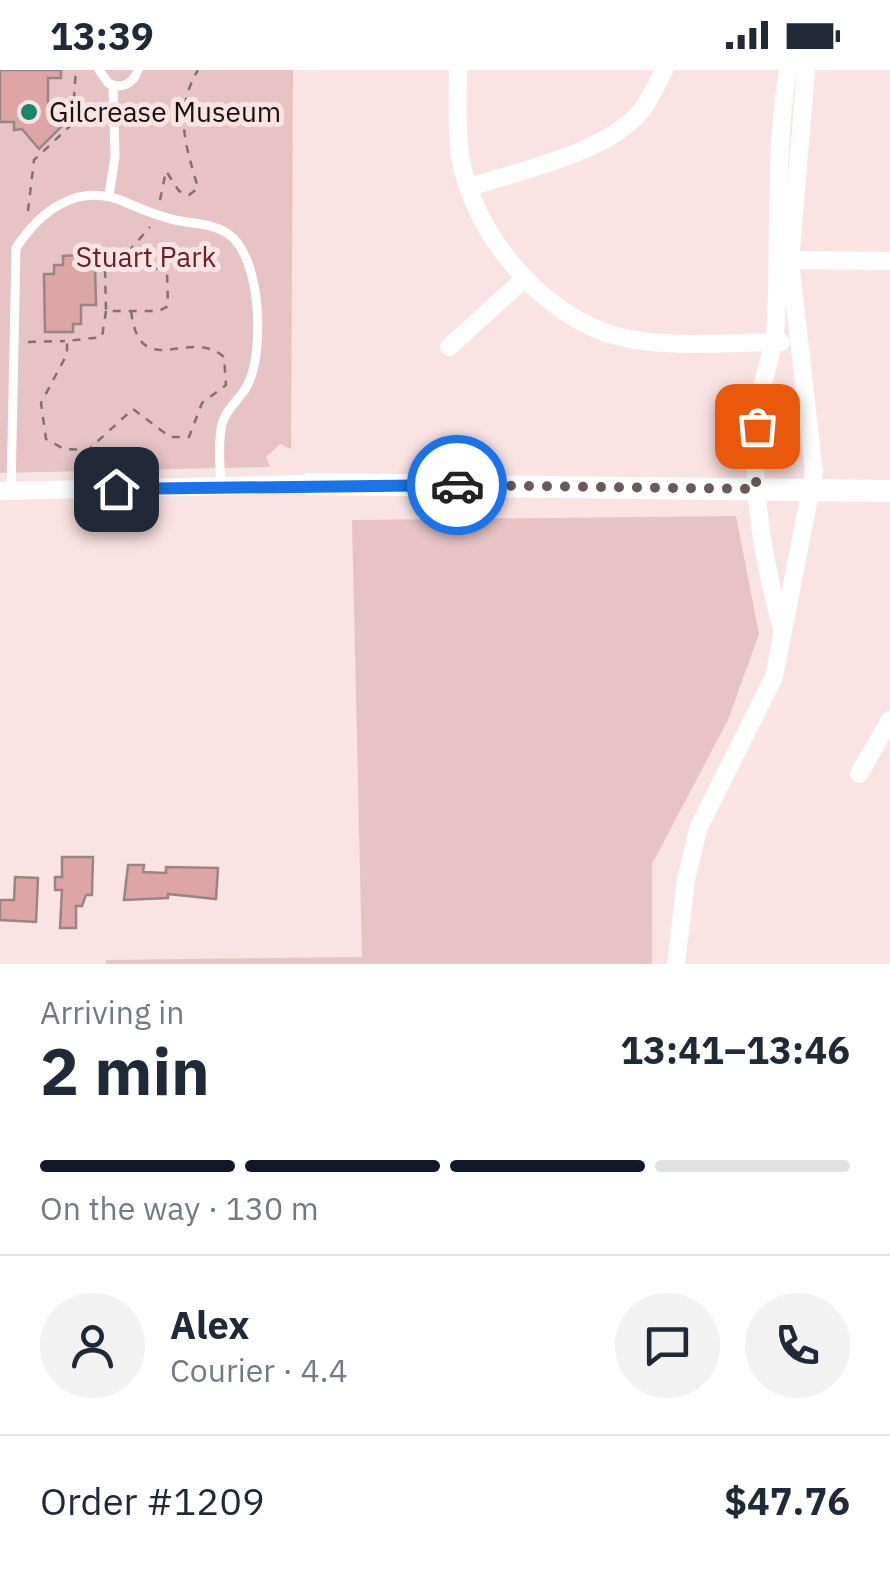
<!DOCTYPE html>
<meta charset="utf-8">
<style>
body{margin:0;font-family:"IBM Plex Sans",sans-serif;background:#f2f2f3;color:#1f2937;height:100vh;display:flex;flex-direction:column;font-size:38px;white-space:nowrap}
*{box-sizing:border-box;margin:0}
p{font-size:32px;color:#747a83}
.icon{flex:none;width:55px;height:55px;fill:none;stroke:currentColor;stroke-width:2;stroke-linecap:round;stroke-linejoin:round}
.map{position:relative;height:894px;overflow:hidden}
.drawer{display:flex;flex-direction:column;background:#fff;flex:1}
.drawer>*{flex:none}
.pin{position:absolute;display:grid;place-items:center;width:85px;height:85px;color:#fff;margin:-42px;border-radius:20px;box-shadow:0 5px 15px #0006}
.courier{position:absolute;display:grid;place-items:center;width:100px;height:100px;margin:-50px;border:8px solid #1a73e8;border-radius:50%;background:#fff;color:#222;box-shadow:0 2px 12px #0007}
.headline em{font-style:normal;font-weight:800}
.headline div{display:flex;flex-direction:column-reverse}
.headline{display:flex;align-items:center;justify-content:space-between;height:170px;padding:0 40px}
h1{font-size:65px;font-weight:800;line-height:75px}
.bar{display:grid;grid-template-columns:repeat(4,1fr);gap:15px 10px;align-content:center;height:120px;padding:0 40px}
.bar i{height:12px;border-radius:8px;background:#e0e1e3}
.bar .active{background:#111827}
.bar p{grid-column:span 4}
.line{display:flex;align-items:center;gap:25px;padding:0 40px;border-top:2px solid #e0e1e3}
.line div{flex:1}
.round{display:grid;place-items:center;flex:none;width:105px;height:105px;border-radius:52px;background:#f2f2f3}
.status{display:flex;justify-content:space-between;align-items:center;height:70px;padding:0 50px;background:#fff;direction:ltr}
.status svg{height:28px;fill:currentColor}
.map>svg:first-child{display:block}
.green{fill:#e7c3c3}
.building{fill:#dda5a5;stroke:#998584;stroke-width:2.5}
.lines{fill:none;stroke-linecap:round;stroke-linejoin:round}
.path{stroke:#807271;stroke-width:2.5;stroke-dasharray:8 8;stroke-linecap:butt}
.service{stroke:#fff;stroke-width:9}
.minor{stroke:#fff;stroke-width:18}
.tertiary{stroke:#fff;stroke-width:22}
.done{stroke:#685b5a;stroke-width:10;stroke-dasharray:0 18}
.route{stroke:#1a73e8;stroke-width:12}
.poi-dot{fill:#168868;stroke:#fae4e3;stroke-width:4}
.labels{text-anchor:middle;stroke-width:10;stroke-linejoin:round;paint-order:stroke}
.poi-label{font-size:28px;fill:#191111;stroke:#fae4e3;text-anchor:start}
.park-label{font-size:28px;fill:#662229;stroke:#fae4e3}
</style>
<div class="status"><b>13:39</b><svg viewBox="0 0 49 12"><path d="M0 12V9h3v3zM5 12V6h3v6zM10 12V3h3v9zM15 12V0h3v12zM26 1h20v11H26zM47 4h2v5h-2z"/></svg></div>
<div class="map">
<svg width="890" height="894" viewBox="0 0 890 894">
<rect width="100%" height="100%" fill="#fae4e3"/>
<!-- green -->
<g class="green">
<path d="M0 0H293L291 379 280 374 266 387 270 397 0 403Z"/>
<path d="M736 446 759 564 728 650 652 794V894H106V890L362 887 352 450Z"/>
</g>
<!-- building -->
<g class="building">
<path d="M0 0H61V8H48V32L67 51 39 79 22 59 14 60V52H0Z"/>
<path d="M78 185V195H95L96 235H81V254H73V262H45L44 204H54V195H63V186Z"/>
<path d="M62 787H93L92 825H86L82 836H76V858H60L62 820H55V807H62Z"/>
<path d="M128 795H144L143 802 166 803V797L218 798 216 829 168 824V828L124 830Z"/>
<path d="M15 807 38 808 36 852 0 850V830H14Z"/>
</g>
<g class="lines">
<!-- path -->
<g class="path">
<path d="M160 130 166 101 179 121 189 125 198 118C186 76 173 42 198 0"/>
<path d="M28 141 34 90 72 54 76 0"/>
<path d="M155 198 167 201 168 236 159 241H106L105 199Z"/>
<path d="M105 199 108 188 129 181 150 157"/>
<path d="M106 241 102 267 67 271V284L41 333 46 369 64 379 88 380 133 339 170 367H189L202 333 226 315 224 287C189 256 140 314 131 241"/>
<path d="M28 272 65 271"/>
</g>
<!-- service -->
<g class="service">
<path d="M99 0 108 13C121 20 133 14 138 0"/>
<path d="M109 125 115 87 113 16"/>
<path d="M11 421 16 178C41 140 78 112 125 132 141 139 158 146 175 150 193 154 211 153 227 163 262 185 265 283 247 316 240 329 226 339 222 354 218 374 220 395 221 416"/>
</g>
<!-- minor -->
<g class="minor">
<path d="M458 0C458 28 456 57 460 85 472 163 543 248 620 267 673 279 728 272 781 272"/>
<path d="M470 117C519 101 608 82 641 41 650 29 657 14 664 0"/>
<path d="M781 190 890 191"/>
<path d="M449 277 525 208"/>
<path d="M0 421 309 414"/>
<path d="M782 559C762 487 748 408 759 333 763 305 775 279 776 251 780 166 774 84 788 0"/>
<path d="M859 704 890 650"/>
<path d="M676 894 686 810 698 759 774 607 814 402 790 191 806 0"/>
</g>
<!-- tertiary -->
<path class="tertiary" d="M309 414 890 421"/>
</g>
<g class="lines">
<!-- done -->
<path class="done" d="M457 415 756 419 757 356"/>
<!-- route -->
<path class="route" d="M116 419 457 415"/>
</g>
<!-- markers -->
<circle class="poi-dot" cx="29" cy="42" r="10"/>
<g class="labels">
<!-- poi labels -->
<g class="poi-label">
<text x="49" y="52">Gilcrease Museum</text>
</g>
<!-- park labels -->
<g class="park-label">
<text x="146" y="197">Stuart Park</text>
</g>
</g>
</svg>
<div class="pin" style="left:757px;top:356px;background:#ea580c"><svg class="icon" aria-label="bag" viewBox="0 0 24 24"><path d="M5 8h14l-1 12H6zM9 8a3 3 0 0 1 6 0"/></svg></div>
<div class="pin" style="left:116px;top:419px;background:#1f2937"><svg class="icon" aria-label="home" viewBox="0 0 24 24"><path d="M3 11l9-7 9 7M6 9v11h12V9"/></svg></div>
<div class="courier" style="left:457px;top:415px"><svg class="icon" aria-label="car" viewBox="0 0 24 24"><path d="M5 17H2v-5l4-1 3-4h7l3 4 3 1v5h-3M9 17h6M6 11h13"/><circle cx="7" cy="17" r="2"/><circle cx="17" cy="17" r="2"/></svg></div>
</div>
<section class="drawer">
<div class="headline"><div><h1>2 min</h1><p>Arriving in</p></div><em>13:41–13:46</em></div>
<div class="bar"><i class="active"></i><i class="active"></i><i class="active"></i><i></i><p>On the way · 130 m</p></div>
<div class="line" style="height:180px"><a class="round"><svg class="icon" aria-label="person" viewBox="0 0 24 24"><circle cx="12" cy="8" r="4"/><path d="M4 21q1-7 8-7t8 7"/></svg></a><div><b>Alex</b><p>Courier · 4.4</p></div><a class="round"><svg class="icon" aria-label="chat" viewBox="0 0 24 24"><path d="M4 5h16v11H9l-5 4z"/></svg></a><a class="round"><svg class="icon" aria-label="phone" viewBox="0 0 24 24"><path d="M5 4h4l2 5-3 2q2 4 5 5l2-3 5 2v4C11 20 4 13 5 4z"/></svg></a></div>
<div class="line" style="height:130px"><div>Order #1209</div><b>$47.76</b></div>
</section>
